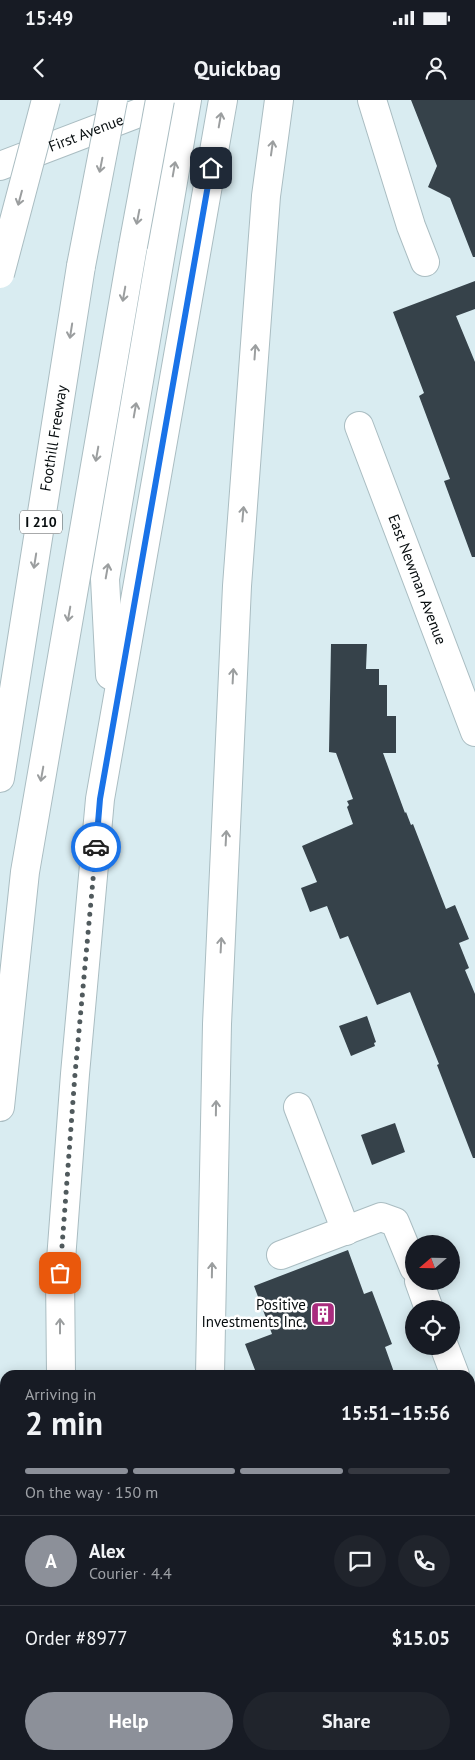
<!DOCTYPE html>
<meta charset="utf-8">
<style>
body{margin:0;font-family:"PT Sans",sans-serif;background:#20242c;color:#f1f3f6;height:100vh;display:flex;flex-direction:column;font-size:19px;white-space:nowrap}
*{box-sizing:border-box;margin:0}
p{font-size:16px;color:#9ea1a6}
.icon{flex:none;width:28px;height:28px;fill:none;stroke:currentColor;stroke-width:2;stroke-linecap:round;stroke-linejoin:round}
.map{position:relative;flex:1;overflow:hidden}
.panel{position:absolute;left:0px;top:1270px;width:475px;height:390px;display:flex;flex-direction:column;background:#171b24;border-radius:15px 15px 0 0;box-shadow:0 2px 12px #0003}
.panel>*{flex:none}
.needle{width:32px;rotate:250deg}
.fabs{position:absolute;left:405px;top:1135px;display:grid;gap:10px}
.fabs a{display:grid;place-items:center;width:55px;height:55px;border-radius:50%;background:#171b24;box-shadow:0 2px 12px #0003;font-size:25px}
.pin{position:absolute;display:grid;place-items:center;width:42px;height:42px;color:#fff;margin:-21px;border-radius:10px;box-shadow:0 2px 8px #0006}
.courier{position:absolute;display:grid;place-items:center;width:50px;height:50px;margin:-25px;border:4px solid #1a73e8;border-radius:50%;background:#fff;color:#222;box-shadow:0 1px 6px #0007}
.overview em{font-style:normal;font-weight:700}
.overview div{display:flex;flex-direction:column-reverse}
.overview{display:flex;align-items:center;justify-content:space-between;height:85px;padding:0 25px}
h1{font-size:32px;font-weight:700;line-height:38px}
.bar{display:grid;grid-template-columns:repeat(4,1fr);gap:8px 5px;align-content:center;height:60px;padding:0 25px}
.bar i{height:6px;border-radius:4px;background:#363941}
.bar .current{background:#8c9099}
.bar p{grid-column:span 4}
.line{display:flex;align-items:center;gap:12px;padding:0 25px;border-top:1px solid #363941}
.line div{flex:1}
.round{display:grid;place-items:center;flex:none;width:52px;height:52px;border-radius:26px;background:#20242c}
.button{display:flex;gap:10px;margin-top:auto;padding:10px 25px}
.button a{flex:1;height:58px;border-radius:30px;background:#8c9099;color:#fff;font-size:20px;font-weight:700;line-height:58px;text-align:center}
.button a+a{background:#20242c;color:#f1f3f6}
.status{display:flex;justify-content:space-between;align-items:center;height:35px;padding:0 25px;background:#171b24;direction:ltr}
.status svg{height:14px;fill:currentColor}
header{display:flex;justify-content:space-between;align-items:center;height:65px;padding:0 25px;background:#171b24;font-size:22px;font-weight:700}
.map>svg:first-child{display:block}
.building{fill:#36424a}
.lines{fill:none;stroke-linecap:round;stroke-linejoin:round}
.minor-casing{stroke:#aabdc2;stroke-width:30}
.major-casing{stroke:#aabdc2;stroke-width:30}
.highway-casing{stroke:#aabdc2;stroke-width:30}
.minor{stroke:#fff;stroke-width:28}
.major{stroke:#fff;stroke-width:28}
.highway{stroke:#fff;stroke-width:28}
.highway-bridge-casing{stroke:#aabdc2;stroke-width:30;stroke-linecap:butt}
.highway-bridge{stroke:#fff;stroke-width:28}
.oneway{stroke:#9b9e9f}
.done{stroke:#505a5d;stroke-width:5;stroke-dasharray:0 9}
.route{stroke:#1a73e8;stroke-width:6}
.labels{text-anchor:middle;stroke-width:5;stroke-linejoin:round;paint-order:stroke}
.shield{fill:#fff;stroke:#515556;stroke-width:1}
.shield-label{font-size:14px;font-weight:bold;fill:#060c0e}
.street-label{font-size:15px;fill:#060c0e;stroke:#fff}
.poi-label{font-size:15px;fill:#060c0e;stroke:#fff;text-anchor:end}
</style>
<div class="status"><b>15:49</b><svg viewBox="0 0 49 12"><path d="M0 12V9h3v3zM5 12V6h3v6zM10 12V3h3v9zM15 12V0h3v12zM26 1h20v11H26zM47 4h2v5h-2z"/></svg></div>
<header><svg class="icon" aria-label="back" viewBox="0 0 24 24"><path d="M15 5l-7 7 7 7"/></svg>Quickbag<svg class="icon" aria-label="person" viewBox="0 0 24 24"><circle cx="12" cy="8" r="4"/><path d="M4 21q1-7 8-7t8 7"/></svg></header>
<div class="map">
<svg width="475" height="1660" viewBox="0 0 475 1660">
<rect width="100%" height="100%" fill="#d9ecf1"/>
<!-- building -->
<g class="building">
<path d="M411 0H475V157H473L450 98 428 87 437 66Z"/>
<path d="M475 181V209L456 216 475 262V457H472L444 381 450 379 419 296 424 293 393 212Z"/>
<path d="M331 544H367L366 569H379V585H387V616H396V653H383L405 713 406 712 411 725 413 724 446 809 455 805 469 839 459 843 469 868 465 870 475 894V1058H473L437 965 439 964 410 892 377 905 348 836 340 839 327 806 310 812 301 788 317 782 302 746 353 724 347 707 349 705 347 701 353 699 336 653 329 652Z"/>
<path d="M367 916 376 942 374 943 375 946 351 956 339 926Z"/>
<path d="M395 1023 405 1052 372 1065 361 1035Z"/>
<path d="M348 1150 364 1194 372 1191 392 1244 385 1247 395 1275H257L245 1244 272 1234 254 1186Z"/>
</g>
<g class="lines">
<defs>
<g id="minor">
<path d="M372 0 411 126 425 162"/>
<path id="s1" d="M0 66 173 0"/>
<path id="s2" d="M359 326 475 632"/>
<path d="M298 1007 346 1131"/>
<path d="M281 1155 381 1117 395 1122 414 1168"/>
<path d="M419 1181 429 1209"/>
<path d="M444 1246 455 1275"/>
<path d="M470 1455 475 1467"/>
</g>
<g id="major">
<path d="M470 1300 475 1298"/>
<path d="M470 1378 475 1376"/>
<path d="M0 1472 5 1470"/>
<path d="M0 1556 5 1554"/>
</g>
<g id="highway">
<path d="M110 575 105 479 187 0"/>
<path id="s3" d="M0 678 81 166"/>
<path d="M0 1007 25 772 133 146"/>
<path d="M61 1275 60 1173 75 974 100 699 223 0"/>
<path d="M210 1275 217 924 237 486 266 96 279 0"/>
<path d="M0 1581 4 1660"/>
<path d="M80 1655 81 1660"/>
<path d="M227 1655V1660"/>
</g>
</defs>
<!-- minor casing -->
<use href="#minor" class="minor-casing"/>
<!-- major casing -->
<use href="#major" class="major-casing"/>
<!-- highway casing -->
<use href="#highway" class="highway-casing"/>
<!-- minor -->
<use href="#minor" class="minor"/>
<!-- major -->
<use href="#major" class="major"/>
<!-- highway -->
<use href="#highway" class="highway"/>
<defs>
<g id="highway-bridge">
<path d="M133 146 160 0"/>
<path d="M81 166 113 0"/>
<path d="M0 174 46 0"/>
</g>
</defs>
<!-- highway-bridge casing -->
<use href="#highway-bridge" class="highway-bridge-casing"/>
<!-- highway-bridge -->
<use href="#highway-bridge" class="highway-bridge"/>
</g>
<!-- one-way arrows -->
<defs><path id="oneway-shaft" d="M-6 0H5M1.5-3L5.5 0L1.5 3" fill="none" stroke-width="1.6" stroke-linecap="round" stroke-linejoin="round" transform="scale(1.25)"/></defs>
<g class="oneway">
<use href="#oneway-shaft" transform="translate(220 20) rotate(-80)"/>
<use href="#oneway-shaft" transform="translate(272 48) rotate(-82)"/>
<use href="#oneway-shaft" transform="translate(101 65) rotate(101)"/>
<use href="#oneway-shaft" transform="translate(174 69) rotate(-80)"/>
<use href="#oneway-shaft" transform="translate(20 98) rotate(105)"/>
<use href="#oneway-shaft" transform="translate(138 117) rotate(101)"/>
<use href="#oneway-shaft" transform="translate(124 194) rotate(100)"/>
<use href="#oneway-shaft" transform="translate(71 231) rotate(99)"/>
<use href="#oneway-shaft" transform="translate(255 252) rotate(-86)"/>
<use href="#oneway-shaft" transform="translate(135 310) rotate(-80)"/>
<use href="#oneway-shaft" transform="translate(97 354) rotate(100)"/>
<use href="#oneway-shaft" transform="translate(243 414) rotate(-85)"/>
<use href="#oneway-shaft" transform="translate(35 461) rotate(99)"/>
<use href="#oneway-shaft" transform="translate(107 471) rotate(-80)"/>
<use href="#oneway-shaft" transform="translate(69 514) rotate(100)"/>
<use href="#oneway-shaft" transform="translate(233 576) rotate(-87)"/>
<use href="#oneway-shaft" transform="translate(42 674) rotate(100)"/>
<use href="#oneway-shaft" transform="translate(226 738) rotate(-87)"/>
<use href="#oneway-shaft" transform="translate(221 845) rotate(-87)"/>
<use href="#oneway-shaft" transform="translate(216 1008) rotate(-89)"/>
<use href="#oneway-shaft" transform="translate(212 1170) rotate(-89)"/>
<use href="#oneway-shaft" transform="translate(60 1226) rotate(-90)"/>
</g>
<g class="lines">
<!-- done -->
<path class="done" d="M60 1173 75 974 96 747"/>
<!-- route -->
<path class="route" d="M96 747 100 699 211 68"/>
</g>
<!-- icons -->
<defs>
<symbol id="building-square" viewBox="-11 -11 22 22"><rect x="-9" y="-9" width="18" height="18" rx="4" fill="#a92c7e" stroke="#fff"/><path d="M-4-6H4V6H1V3H-1V6H-4ZM-2.5-4.3h1.7v1.8h-1.7ZM.8-4.3h1.7v1.8H.8ZM-2.5-1h1.7V.8h-1.7ZM.8-1h1.7V.8H.8Z" fill="#fff"/></symbol>
</defs>
<g fill-rule="evenodd">
<use href="#building-square" x="309" y="1200" width="28" height="28"/>
</g>
<g class="labels">
<!-- shield labels -->
<rect class="shield" x="20" y="410.5" width="42" height="23" rx="4"/>
<g class="shield-label">
<text x="41" y="427">I 210</text>
</g>
<!-- street labels -->
<g class="street-label">
<text dy="5" stroke="none"><textPath href="#s1" startOffset="92">First Avenue</textPath></text>
<text dy="5" stroke="none"><textPath href="#s3" startOffset="344">Foothill Freeway</textPath></text>
<text dy="5" stroke="none"><textPath href="#s2" startOffset="164">East Newman Avenue</textPath></text>
</g>
<!-- poi labels -->
<g class="poi-label">
<text x="306" y="1210">Positive<tspan x="306" dy="17">Investments Inc.</tspan></text>
</g>
</g>
</svg>
<div class="fabs">
<a><svg class="needle" viewBox="-14 -14 28 28"><path d="M0-13l5 13h-10z" fill="#e53935"/><path d="M0 13l5-13h-10z" fill="#9ea1a6"/></svg></a>
<a><svg class="icon" aria-label="locate" viewBox="0 0 24 24"><circle cx="12" cy="12" r="6"/><path d="M12 2v4M12 18v4M2 12h4M18 12h4"/></svg></a>
</div>
<div class="pin" style="left:60px;top:1173px;background:#ea580c"><svg class="icon" aria-label="bag" viewBox="0 0 24 24"><path d="M5 8h14l-1 12H6zM9 8a3 3 0 0 1 6 0"/></svg></div>
<div class="pin" style="left:211px;top:68px;background:#1f2937"><svg class="icon" aria-label="home" viewBox="0 0 24 24"><path d="M3 11l9-7 9 7M6 9v11h12V9"/></svg></div>
<div class="courier" style="left:96px;top:747px"><svg class="icon" aria-label="car" viewBox="0 0 24 24"><path d="M5 17H2v-5l4-1 3-4h7l3 4 3 1v5h-3M9 17h6M6 11h13"/><circle cx="7" cy="17" r="2"/><circle cx="17" cy="17" r="2"/></svg></div>
<section class="panel">
<div class="overview"><div><h1>2 min</h1><p>Arriving in</p></div><em>15:51–15:56</em></div>
<div class="bar"><i class="current"></i><i class="current"></i><i class="current"></i><i></i><p>On the way · 150 m</p></div>
<div class="line" style="height:90px"><b class="round" style="background:#8c9099;color:#fff">A</b><div><b>Alex</b><p>Courier · 4.4</p></div><a class="round"><svg class="icon" aria-label="chat" viewBox="0 0 24 24"><path d="M4 5h16v11H9l-5 4z"/></svg></a><a class="round"><svg class="icon" aria-label="phone" viewBox="0 0 24 24"><path d="M5 4h4l2 5-3 2q2 4 5 5l2-3 5 2v4C11 20 4 13 5 4z"/></svg></a></div>
<div class="line" style="height:65px"><div>Order #8977</div><b>$15.05</b></div>
<div class="button"><a>Help</a><a>Share</a></div>
</section>
</div>
